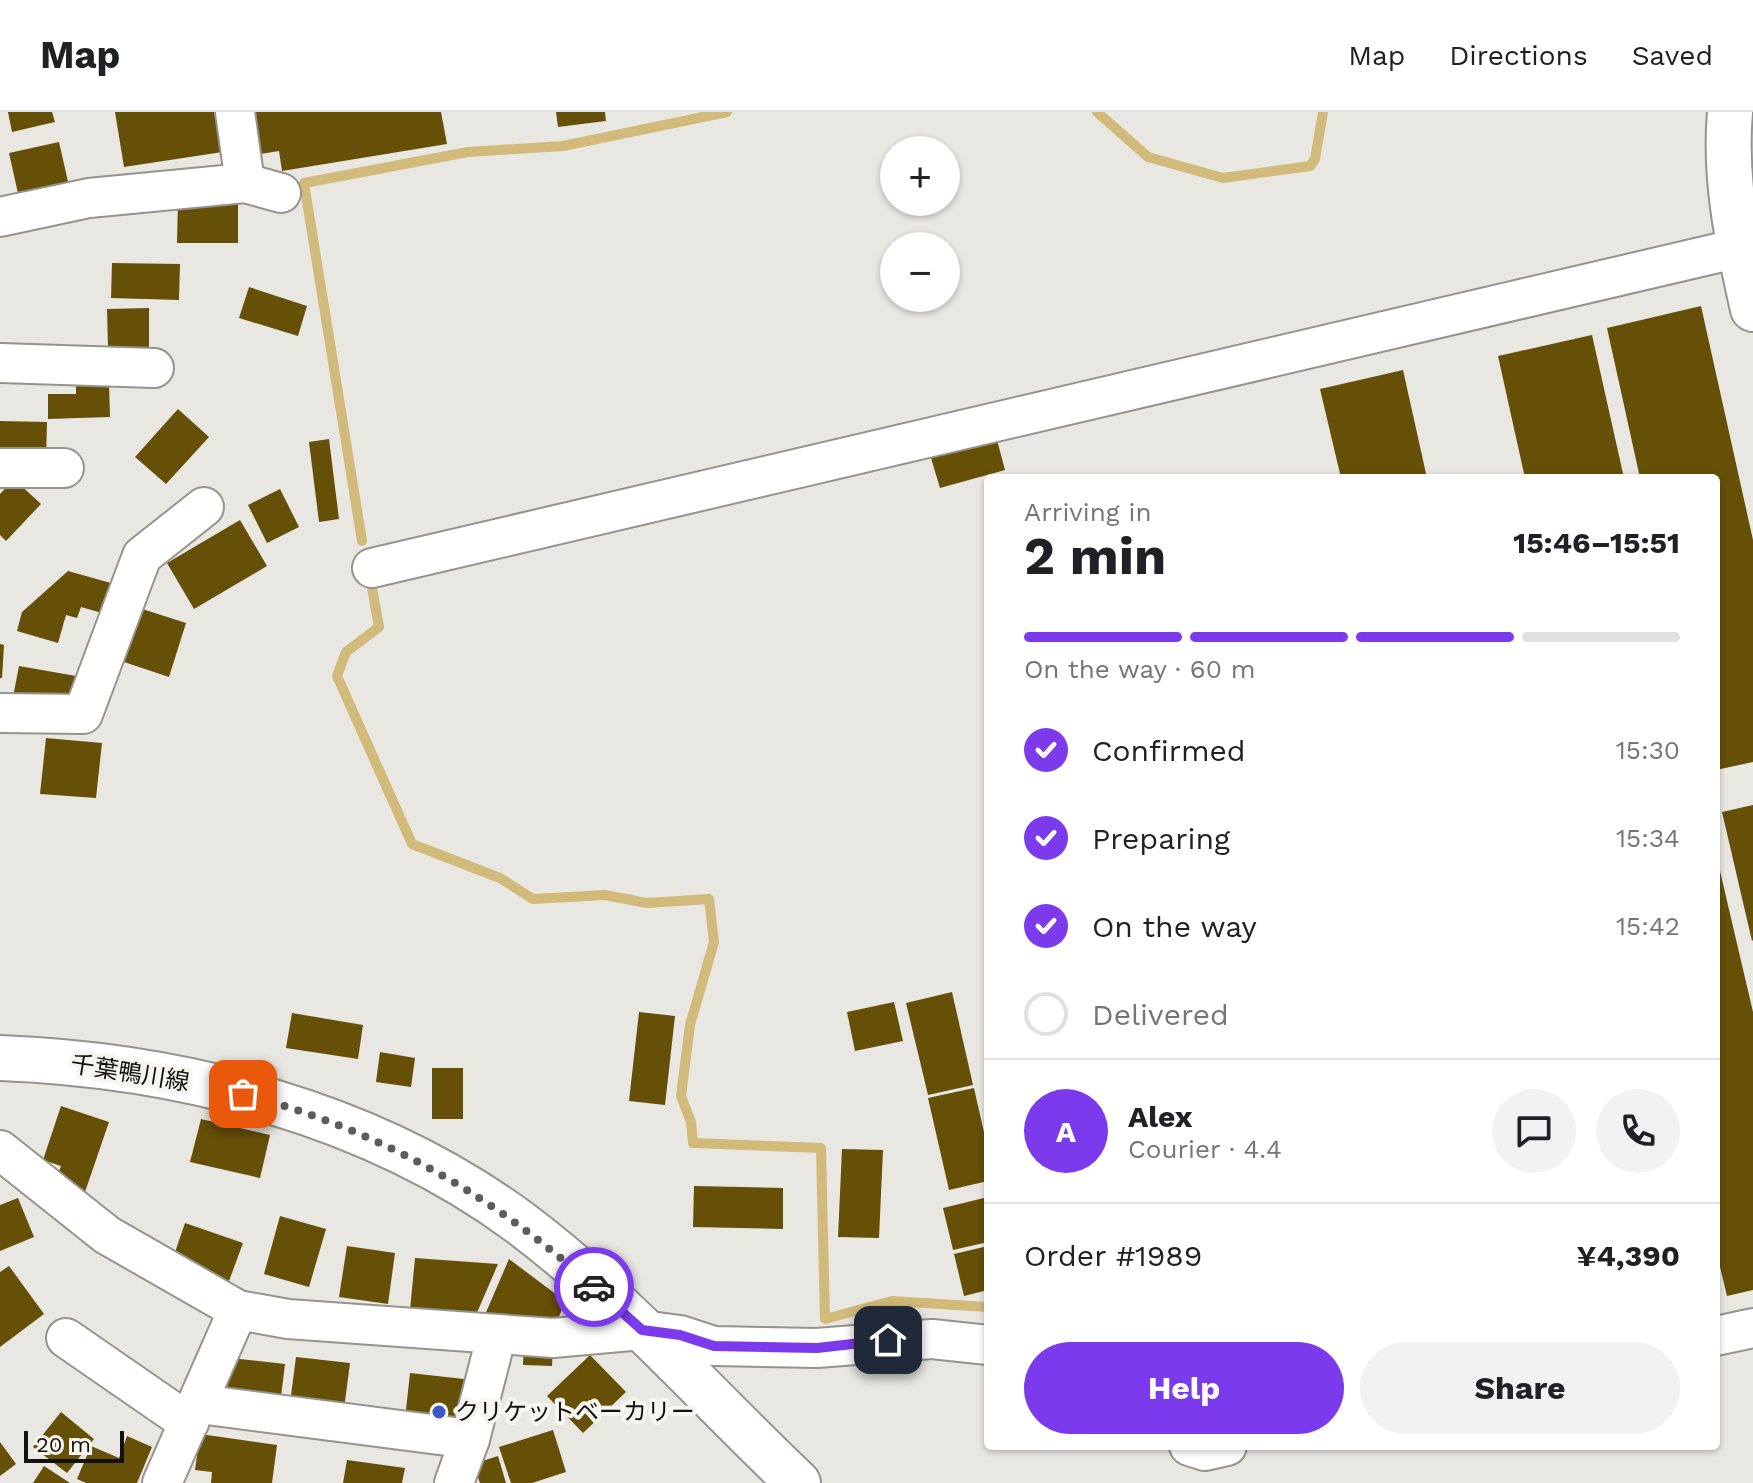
<!DOCTYPE html>
<meta charset="utf-8">
<style>
body{margin:0;font-family:"Work Sans","Noto Sans JP",sans-serif;background:#f2f2f2;color:#202124;height:100vh;display:flex;flex-direction:column;font-size:30px;white-space:nowrap}
*{box-sizing:border-box;margin:0}
p{font-size:26px;color:#757577}
.icon{flex:none;width:44px;height:44px;fill:none;stroke:currentColor;stroke-width:2;stroke-linecap:round;stroke-linejoin:round}
.map{position:relative;flex:1;overflow:hidden}
.sheet{position:absolute;left:984px;top:362px;width:736px;height:976px;display:flex;flex-direction:column;background:#fff;border-radius:8px;box-shadow:0 2px 6px #0004}
.sheet>*{flex:none}
.fabs{position:absolute;left:880px;top:24px;display:grid;gap:16px}
.fabs a{display:grid;place-items:center;width:80px;height:80px;border-radius:50%;background:#fff;box-shadow:0 2px 6px #0004;font-size:40px}
.scale{position:absolute;left:24px;bottom:20px;width:100px;box-sizing:border-box;padding-left:8px;border:4px solid #121110;border-top:0;font-size:22px;line-height:28px;white-space:nowrap;color:#121110;-webkit-text-stroke:6px #f7f5ef;paint-order:stroke}
.pin{position:absolute;display:grid;place-items:center;width:68px;height:68px;color:#fff;margin:-34px;border-radius:16px;box-shadow:0 4px 12px #0006}
.courier{position:absolute;display:grid;place-items:center;width:80px;height:80px;margin:-40px;border:6px solid #7c3aed;border-radius:50%;background:#fff;color:#222;box-shadow:0 2px 10px #0007}
.head em{font-style:normal;font-weight:700}
.head div{display:flex;flex-direction:column-reverse}
.head{display:flex;align-items:center;justify-content:space-between;height:136px;padding:0 40px}
h1{font-size:52px;font-weight:700;line-height:60px}
.bar{display:grid;grid-template-columns:repeat(4,1fr);gap:12px 8px;align-content:center;height:96px;padding:0 40px}
.bar i{height:10px;border-radius:6px;background:#e0e0e0}
.bar .on{background:#7c3aed}
.bar p{grid-column:span 4}
.line{display:flex;align-items:center;gap:20px;padding:0 40px;border-top:2px solid #e0e0e0}
.line div{flex:1}
.round{display:grid;place-items:center;flex:none;width:84px;height:84px;border-radius:42px;background:#f2f2f2}
ol{padding:0 40px;list-style:none}
li{display:flex;align-items:center;gap:24px;height:88px}
li p{margin-inline-start:auto}
li .icon{padding:8px;border-radius:50%;background:#7c3aed;color:#fff;stroke-width:4}
li:last-child{color:#757577}
li i{width:44px;height:44px;border:4px solid #e0e0e0;border-radius:50%}
.button{display:flex;gap:16px;margin-top:auto;padding:16px 40px}
.button a{flex:1;height:92px;border-radius:48px;background:#7c3aed;color:#fff;font-size:32px;font-weight:700;line-height:92px;text-align:center}
.button a+a{background:#f2f2f2;color:#202124}
header{display:flex;align-items:center;gap:48px;box-sizing:border-box;height:112px;padding:0 40px;background:#fff;border-bottom:2px solid #e0e0e0}
header strong{font-size:38px}
nav{display:flex;gap:44px;margin-inline-start:auto;font-size:28px}
.map>svg:first-child{display:block}
.lines{fill:none;stroke-linecap:round;stroke-linejoin:round}
.stream{stroke:#d2ba7a;stroke-width:10}
.building{fill:#665007}
.minor-casing{stroke:#95938e;stroke-width:42}
.tertiary-casing{stroke:#95938e;stroke-width:48}
.primary-casing{stroke:#95938e;stroke-width:48}
.minor{stroke:#fff;stroke-width:38}
.tertiary{stroke:#fff;stroke-width:44}
.primary{stroke:#fff;stroke-width:44}
.done{stroke:#5d5c5a;stroke-width:8;stroke-dasharray:0 14.4}
.route{stroke:#7c3aed;stroke-width:10}
.poi-dot{fill:#3f56c9;stroke:#f7f5ef;stroke-width:3}
.labels{text-anchor:middle;stroke-width:8;stroke-linejoin:round;paint-order:stroke}
.street-label{font-size:24px;fill:#121110;stroke:#f7f5ef}
.poi-label{font-size:24px;fill:#121110;stroke:#f7f5ef;text-anchor:start}
</style>
<header>
<strong>Map</strong>
<nav><a>Map</a><a>Directions</a><a>Saved</a></nav>
</header>
<div class="map">
<svg width="1753" height="1371" viewBox="0 0 1753 1371">
<rect width="100%" height="100%" fill="#e9e7e2"/>
<g class="lines">
<!-- stream -->
<g class="stream">
<path d="M1097 0 1148 45 1223 66 1310 54 1315 47 1323 0"/>
<path d="M362 429 304 71 468 40 563 34 727 0"/>
<path d="M371 470 379 515 346 540 337 564 412 732 500 766 533 787 605 783 647 791 709 787 714 830 690 913 681 984 691 1010 693 1031 821 1036 825 1207 892 1189 988 1195"/>
</g>
</g>
<!-- building -->
<g class="building">
<path d="M8 0H52L55 10 12 20Z"/>
<path d="M115 0H223L229 39 124 55Z"/>
<path d="M240 0H441L447 32 282 59 279 39 247 44Z"/>
<path d="M556 0H605L606 9 558 15Z"/>
<path d="M59 30 69 74 19 86 9 41Z"/>
<path d="M178 87H238V131H177Z"/>
<path d="M112 151 180 152 179 188 111 186Z"/>
<path d="M249 175 307 194 298 224 239 206Z"/>
<path d="M1701 194 1753 428V650L1716 658V366H1640L1607 216Z"/>
<path d="M149 196V235H108L107 197Z"/>
<path d="M1592 223 1624 366H1525L1498 244Z"/>
<path d="M1403 258 1427 366H1341L1320 277Z"/>
<path d="M76 270H109L110 305 48 307V282H76Z"/>
<path d="M178 297 209 325 166 372 135 345Z"/>
<path d="M0 309 47 310 46 349H0Z"/>
<path d="M329 327 339 407 319 410 309 330Z"/>
<path d="M997 328 1005 358 940 376 931 346Z"/>
<path d="M14 367 41 392 6 429 0 423V382Z"/>
<path d="M280 377 299 415 267 431 248 393Z"/>
<path d="M240 408 267 454 194 497 167 451Z"/>
<path d="M68 459 118 473 109 503 81 495 77 506 66 503 58 531 17 519 22 500Z"/>
<path d="M133 494 186 511 169 565 115 547Z"/>
<path d="M0 532 4 533 2 566H0Z"/>
<path d="M19 554 76 564 71 594 13 585Z"/>
<path d="M46 626 102 631 96 686 40 682Z"/>
<path d="M1753 693V828L1752 829 1722 700Z"/>
<path d="M1716 742 1753 900V1178L1727 1184 1716 1138Z"/>
<path d="M952 880 973 973 928 983 906 891Z"/>
<path d="M894 890 903 929 855 939 847 900Z"/>
<path d="M639 900 675 904 665 993 629 989Z"/>
<path d="M292 901 363 913 358 947 286 936Z"/>
<path d="M380 940 415 946 411 975 376 970Z"/>
<rect x="432" y="956" width="31" height="51"/>
<path d="M974 976 988 1038V1069L949 1078 928 986Z"/>
<path d="M61 994 109 1010 85 1080 55 1071 61 1054 43 1048Z"/>
<path d="M201 1007 270 1023 260 1066 190 1050Z"/>
<path d="M842 1037 883 1038 879 1126 838 1125Z"/>
<path d="M694 1074 783 1076V1117L693 1115Z"/>
<path d="M988 1085V1130L953 1138 943 1096Z"/>
<path d="M18 1086 34 1125 0 1139V1093Z"/>
<path d="M280 1104 326 1117 309 1175 264 1162Z"/>
<path d="M185 1111 243 1131 229 1169 172 1149Z"/>
<path d="M347 1134 395 1141 388 1192 339 1185Z"/>
<path d="M988 1134V1178L964 1184 954 1142Z"/>
<path d="M415 1146 498 1152 476 1203 410 1198Z"/>
<path d="M509 1147 565 1189 557 1210 484 1205Z"/>
<path d="M9 1154 44 1202 0 1235V1160Z"/>
<path d="M524 1235 553 1236 552 1254 523 1253Z"/>
<path d="M590 1243 626 1280 583 1321 547 1284Z"/>
<path d="M296 1245 350 1251 344 1297 290 1291Z"/>
<path d="M230 1246 285 1252 280 1293 226 1288Z"/>
<path d="M410 1261 464 1267 459 1313 405 1307Z"/>
<path d="M61 1300 94 1327 67 1361 33 1335Z"/>
<path d="M553 1318 566 1360 532 1371H511L499 1335Z"/>
<path d="M200 1322 277 1333 272 1371H211L212 1360 195 1358Z"/>
<path d="M127 1324 152 1335 137 1371H86L77 1367 91 1334 119 1346Z"/>
<path d="M0 1330 16 1352 0 1364Z"/>
<path d="M498 1344 506 1371H480L473 1352Z"/>
<path d="M347 1348 405 1356 402 1371H343Z"/>
<path d="M44 1354 70 1371H33Z"/>
</g>
<g class="lines">
<defs>
<g id="minor">
<path d="M235 0 245 71"/>
<path d="M0 105 89 86 245 71 281 81"/>
<path d="M0 251 154 256"/>
<path d="M0 356H64"/>
<path d="M372 456 1739 136"/>
<path d="M0 601 83 602 142 444 204 395"/>
<path d="M0 1038 107 1123 238 1198 288 1207 553 1226 642 1218 680 1223 714 1234 817 1236 932 1227 988 1233"/>
<path d="M1716 1224 1753 1216"/>
<path d="M66 1226 189 1311"/>
<path d="M199 1292 470 1327"/>
<path d="M1189 1334 1205 1339 1227 1334"/>
<path d="M162 1371 238 1198"/>
<path d="M454 1371 470 1327 497 1222"/>
</g>
<path id="tertiary" d="M1730 0C1724 68 1738 131 1753 197"/>
<path id="primary" d="M0 946C182 953 371 1001 519 1110 621 1186 706 1284 798 1371"/>
</defs>
<!-- minor casing -->
<use href="#minor" class="minor-casing"/>
<!-- tertiary casing -->
<use href="#tertiary" class="tertiary-casing"/>
<!-- primary casing -->
<use href="#primary" class="primary-casing"/>
<!-- minor -->
<use href="#minor" class="minor"/>
<!-- tertiary -->
<use href="#tertiary" class="tertiary"/>
<!-- primary -->
<use href="#primary" class="primary"/>
</g>
<g class="lines">
<!-- done -->
<path class="done" d="M243 982C377 1017 492 1082 594 1175"/>
<!-- route -->
<path class="route" d="M594 1175 642 1218 680 1223 714 1234 817 1236 888 1228"/>
</g>
<!-- markers -->
<circle class="poi-dot" cx="439" cy="1300" r="8"/>
<g class="labels">
<!-- street labels -->
<g class="street-label">
<text transform="translate(130 961) rotate(9)" y="8">千葉鴨川線</text>
</g>
<!-- poi labels -->
<g class="poi-label">
<text x="455" y="1308">クリケットベーカリー</text>
</g>
</g>
</svg>
<div class="fabs">
<a>+</a>
<a>−</a>
</div>
<div class="scale">20 m</div>
<div class="pin" style="left:243px;top:982px;background:#ea580c"><svg class="icon" aria-label="bag" viewBox="0 0 24 24"><path d="M5 8h14l-1 12H6zM9 8a3 3 0 0 1 6 0"/></svg></div>
<div class="pin" style="left:888px;top:1228px;background:#1f2937"><svg class="icon" aria-label="home" viewBox="0 0 24 24"><path d="M3 11l9-7 9 7M6 9v11h12V9"/></svg></div>
<div class="courier" style="left:594px;top:1175px"><svg class="icon" aria-label="car" viewBox="0 0 24 24"><path d="M5 17H2v-5l4-1 3-4h7l3 4 3 1v5h-3M9 17h6M6 11h13"/><circle cx="7" cy="17" r="2"/><circle cx="17" cy="17" r="2"/></svg></div>
<section class="sheet">
<div class="head"><div><h1>2 min</h1><p>Arriving in</p></div><em>15:46–15:51</em></div>
<div class="bar"><i class="on"></i><i class="on"></i><i class="on"></i><i></i><p>On the way · 60 m</p></div>
<ol>
<li><svg class="icon" aria-label="check" viewBox="0 0 24 24"><path d="M5 12l5 5 9-10"/></svg>Confirmed<p>15:30</p></li>
<li><svg class="icon" aria-label="check" viewBox="0 0 24 24"><path d="M5 12l5 5 9-10"/></svg>Preparing<p>15:34</p></li>
<li><svg class="icon" aria-label="check" viewBox="0 0 24 24"><path d="M5 12l5 5 9-10"/></svg>On the way<p>15:42</p></li>
<li><i></i>Delivered</li>
</ol>
<div class="line" style="height:144px"><b class="round" style="background:#7c3aed;color:#fff">A</b><div><b>Alex</b><p>Courier · 4.4</p></div><a class="round"><svg class="icon" aria-label="chat" viewBox="0 0 24 24"><path d="M4 5h16v11H9l-5 4z"/></svg></a><a class="round"><svg class="icon" aria-label="phone" viewBox="0 0 24 24"><path d="M5 4h4l2 5-3 2q2 4 5 5l2-3 5 2v4C11 20 4 13 5 4z"/></svg></a></div>
<div class="line" style="height:104px"><div>Order #1989</div><b>¥4,390</b></div>
<div class="button"><a>Help</a><a>Share</a></div>
</section>
</div>
